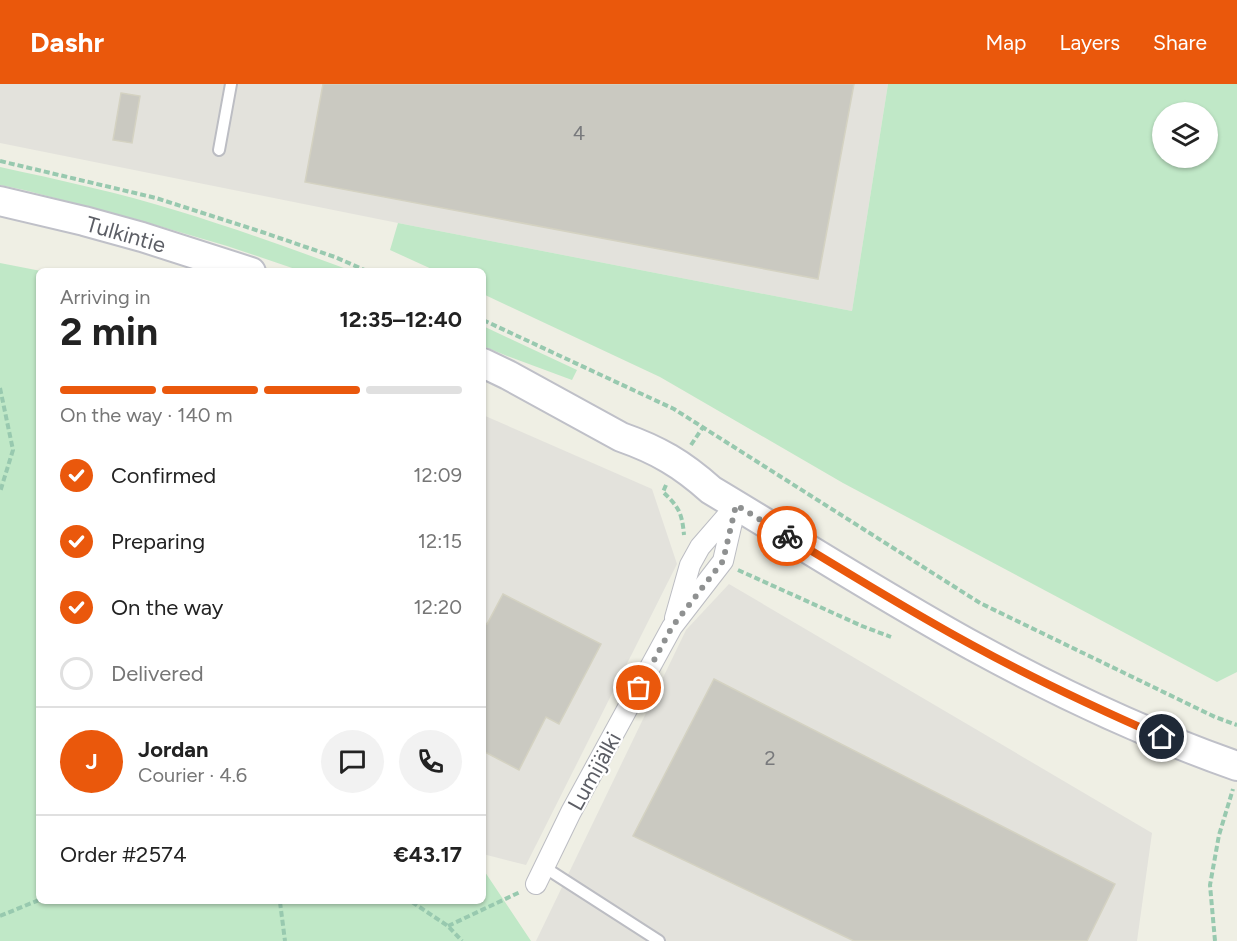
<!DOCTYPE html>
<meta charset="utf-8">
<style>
body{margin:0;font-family:Figtree,sans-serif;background:#f2f2f2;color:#222;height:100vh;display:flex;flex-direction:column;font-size:22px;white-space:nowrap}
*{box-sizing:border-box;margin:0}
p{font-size:20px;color:#767676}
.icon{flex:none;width:33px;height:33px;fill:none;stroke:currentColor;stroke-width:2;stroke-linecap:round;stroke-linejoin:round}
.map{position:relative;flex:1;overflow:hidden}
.details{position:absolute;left:36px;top:184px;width:450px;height:636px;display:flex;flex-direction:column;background:#fff;border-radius:9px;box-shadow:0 2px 4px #0004}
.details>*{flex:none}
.controls{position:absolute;left:1152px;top:18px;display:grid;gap:12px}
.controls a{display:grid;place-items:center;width:66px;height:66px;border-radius:50%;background:#fff;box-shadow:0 2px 4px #0004;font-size:30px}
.pin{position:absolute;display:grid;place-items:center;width:51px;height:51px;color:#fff;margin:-26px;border:3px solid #fff;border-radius:50%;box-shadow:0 2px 6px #0007}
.courier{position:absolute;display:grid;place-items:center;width:60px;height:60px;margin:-30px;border:4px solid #ea580c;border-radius:50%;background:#fff;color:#222;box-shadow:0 2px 8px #0007}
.head em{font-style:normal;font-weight:700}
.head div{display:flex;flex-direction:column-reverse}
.head{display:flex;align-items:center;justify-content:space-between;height:102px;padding:0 24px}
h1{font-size:39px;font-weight:700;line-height:45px}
.bar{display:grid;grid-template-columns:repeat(4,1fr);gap:9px 6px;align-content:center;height:72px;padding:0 24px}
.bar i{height:8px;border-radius:4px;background:#e0e0e0}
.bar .current{background:#ea580c}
.bar p{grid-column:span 4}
.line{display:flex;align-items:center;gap:15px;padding:0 24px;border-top:2px solid #e0e0e0}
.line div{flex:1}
.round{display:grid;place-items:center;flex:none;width:63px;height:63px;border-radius:32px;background:#f2f2f2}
ol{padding:0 24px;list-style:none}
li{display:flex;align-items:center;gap:18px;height:66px}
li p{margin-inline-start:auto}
li .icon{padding:6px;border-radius:50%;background:#ea580c;color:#fff;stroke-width:4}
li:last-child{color:#767676}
li i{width:33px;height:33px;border:3px solid #e0e0e0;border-radius:50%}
header{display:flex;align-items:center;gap:36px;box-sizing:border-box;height:84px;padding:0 30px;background:#ea580c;color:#fff}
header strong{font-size:28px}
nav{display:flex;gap:33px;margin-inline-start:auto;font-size:21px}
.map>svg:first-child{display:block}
.industrial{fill:#e3e2dc}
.green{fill:#c0e8c7;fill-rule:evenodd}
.building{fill:#cac9c1;stroke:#d4d2c2;stroke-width:1.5}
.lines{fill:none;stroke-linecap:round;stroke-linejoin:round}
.lane-casing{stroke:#bcbdc3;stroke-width:14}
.street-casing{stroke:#bcbdc3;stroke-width:22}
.secondary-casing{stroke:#bfc0c8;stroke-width:32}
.path{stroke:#98c9af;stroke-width:4;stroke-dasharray:6 3;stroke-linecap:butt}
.lane{stroke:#fff;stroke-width:10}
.street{stroke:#fff;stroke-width:20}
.secondary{stroke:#fff;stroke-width:28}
.done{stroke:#8f9191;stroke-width:6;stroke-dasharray:0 10.8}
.route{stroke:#ea580c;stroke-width:8}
.labels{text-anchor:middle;stroke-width:4.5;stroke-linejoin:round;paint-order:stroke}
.number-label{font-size:20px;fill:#78797c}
.street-label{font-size:22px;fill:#5c5e65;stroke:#fff}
</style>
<header>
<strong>Dashr</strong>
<nav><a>Map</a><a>Layers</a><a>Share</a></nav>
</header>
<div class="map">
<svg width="1237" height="857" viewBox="0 0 1237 857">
<rect width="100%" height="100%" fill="#efefe4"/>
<!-- industrial -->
<g class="industrial">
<path d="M0 0H888L852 227 398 139 0 59Z"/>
<path d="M483 331 652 405 677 480 526 781 483 770Z"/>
<path d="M729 500 1152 749 1137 857H536L686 546Z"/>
</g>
<!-- green -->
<g class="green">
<path d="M888 0H1237V588L1217 598 843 399 660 293 483 210V188L436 187 390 166 398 139 852 227ZM1162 28H1208V74H1162Z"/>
<path d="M0 83C60 96 120 109 178 127 237 145 295 166 352 187H301L227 162 135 135 24 106 0 101Z"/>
<path d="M0 179 41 187 39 188V818H483V785L531 857H0Z"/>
<path d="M483 242 577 286 572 296 507 272 483 262Z"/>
</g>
<!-- building -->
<g class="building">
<path d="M323 0H854L818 195 305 98Z"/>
<path d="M121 9 140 12 132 59 113 56Z"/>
<path d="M503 510 601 560 559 640 546 633 519 686 483 667V537L487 540Z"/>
<path d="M714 595 1115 800 1087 857H854L633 752Z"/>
</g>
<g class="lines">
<defs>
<g id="lane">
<path d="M219 66 231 0"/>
<path d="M544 783 659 857"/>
</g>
<g id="street">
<path d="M675 534 690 481 700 463 733 425"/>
<path d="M536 800 571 728 672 543 723 477 736 421"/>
</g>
<g id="secondary">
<path d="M0 117 84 137 142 153 251 188"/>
<path d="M483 279 508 291 621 353C658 366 682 380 711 406 798 458 884 513 973 562 1057 608 1146 650 1237 682"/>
</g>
</defs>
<!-- lane casing -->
<use href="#lane" class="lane-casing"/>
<!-- street casing -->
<use href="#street" class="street-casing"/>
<!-- secondary casing -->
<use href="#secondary" class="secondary-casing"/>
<!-- path -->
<g class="path">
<path d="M0 77 156 114 259 147 335 173 369 188"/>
<path d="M483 236 674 325 980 519 1215 633 1237 641"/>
<path d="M0 304 13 366 0 408"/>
<path d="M691 361 703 343"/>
<path d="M666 401 663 408C679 423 682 429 684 451"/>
<path d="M738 486 862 542 891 553"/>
<path d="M280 818 285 857"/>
<path d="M412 818 448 842 462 857"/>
<path d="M0 832 39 816"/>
<path d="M448 842 520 808"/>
<path d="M1215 857 1210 801 1219 751 1233 705"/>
</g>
<!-- lane -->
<use href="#lane" class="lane"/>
<!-- street -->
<use href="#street" class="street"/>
<!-- secondary -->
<use href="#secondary" class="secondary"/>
</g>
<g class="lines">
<!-- done -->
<path class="done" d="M639 604 672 543 723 477 736 421 787 452"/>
<!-- route -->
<path class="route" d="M787 452C848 489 909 527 972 561 1034 595 1098 625 1162 653"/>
</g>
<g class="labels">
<!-- number labels -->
<g class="number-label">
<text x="579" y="56">4</text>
<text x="770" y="681">2</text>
</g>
<!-- street labels -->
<g class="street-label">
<text transform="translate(126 150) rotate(16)" y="8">Tulkintie</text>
<text transform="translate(594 687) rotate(-61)" y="8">Lumijälki</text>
</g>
</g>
</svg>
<div class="controls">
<a><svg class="icon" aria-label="layers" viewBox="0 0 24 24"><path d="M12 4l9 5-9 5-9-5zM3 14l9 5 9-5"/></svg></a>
</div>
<div class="pin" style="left:639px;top:604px;background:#ea580c"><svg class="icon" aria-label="bag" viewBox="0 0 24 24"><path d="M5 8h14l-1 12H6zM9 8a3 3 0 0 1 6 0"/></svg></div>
<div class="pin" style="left:1162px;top:653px;background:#1f2937"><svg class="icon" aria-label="home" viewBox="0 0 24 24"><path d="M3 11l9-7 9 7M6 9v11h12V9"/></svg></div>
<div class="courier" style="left:787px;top:452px"><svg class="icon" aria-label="bike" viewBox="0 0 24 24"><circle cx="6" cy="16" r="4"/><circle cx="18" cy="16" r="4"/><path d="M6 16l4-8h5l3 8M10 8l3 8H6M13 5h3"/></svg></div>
<section class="details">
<div class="head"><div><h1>2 min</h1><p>Arriving in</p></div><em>12:35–12:40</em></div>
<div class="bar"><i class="current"></i><i class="current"></i><i class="current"></i><i></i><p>On the way · 140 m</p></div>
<ol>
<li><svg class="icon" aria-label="check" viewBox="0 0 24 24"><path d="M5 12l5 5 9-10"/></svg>Confirmed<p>12:09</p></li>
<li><svg class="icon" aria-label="check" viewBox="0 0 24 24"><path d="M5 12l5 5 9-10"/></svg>Preparing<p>12:15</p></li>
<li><svg class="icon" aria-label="check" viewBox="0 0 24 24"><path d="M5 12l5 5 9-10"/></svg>On the way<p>12:20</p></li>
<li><i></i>Delivered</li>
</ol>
<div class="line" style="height:108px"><b class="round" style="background:#ea580c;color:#fff">J</b><div><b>Jordan</b><p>Courier · 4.6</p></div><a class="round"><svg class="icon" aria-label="chat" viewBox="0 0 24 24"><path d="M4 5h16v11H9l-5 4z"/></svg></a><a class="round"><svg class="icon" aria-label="phone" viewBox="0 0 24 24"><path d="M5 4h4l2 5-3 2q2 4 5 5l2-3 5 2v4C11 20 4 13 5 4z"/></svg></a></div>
<div class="line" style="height:78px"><div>Order #2574</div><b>€43.17</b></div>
</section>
</div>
